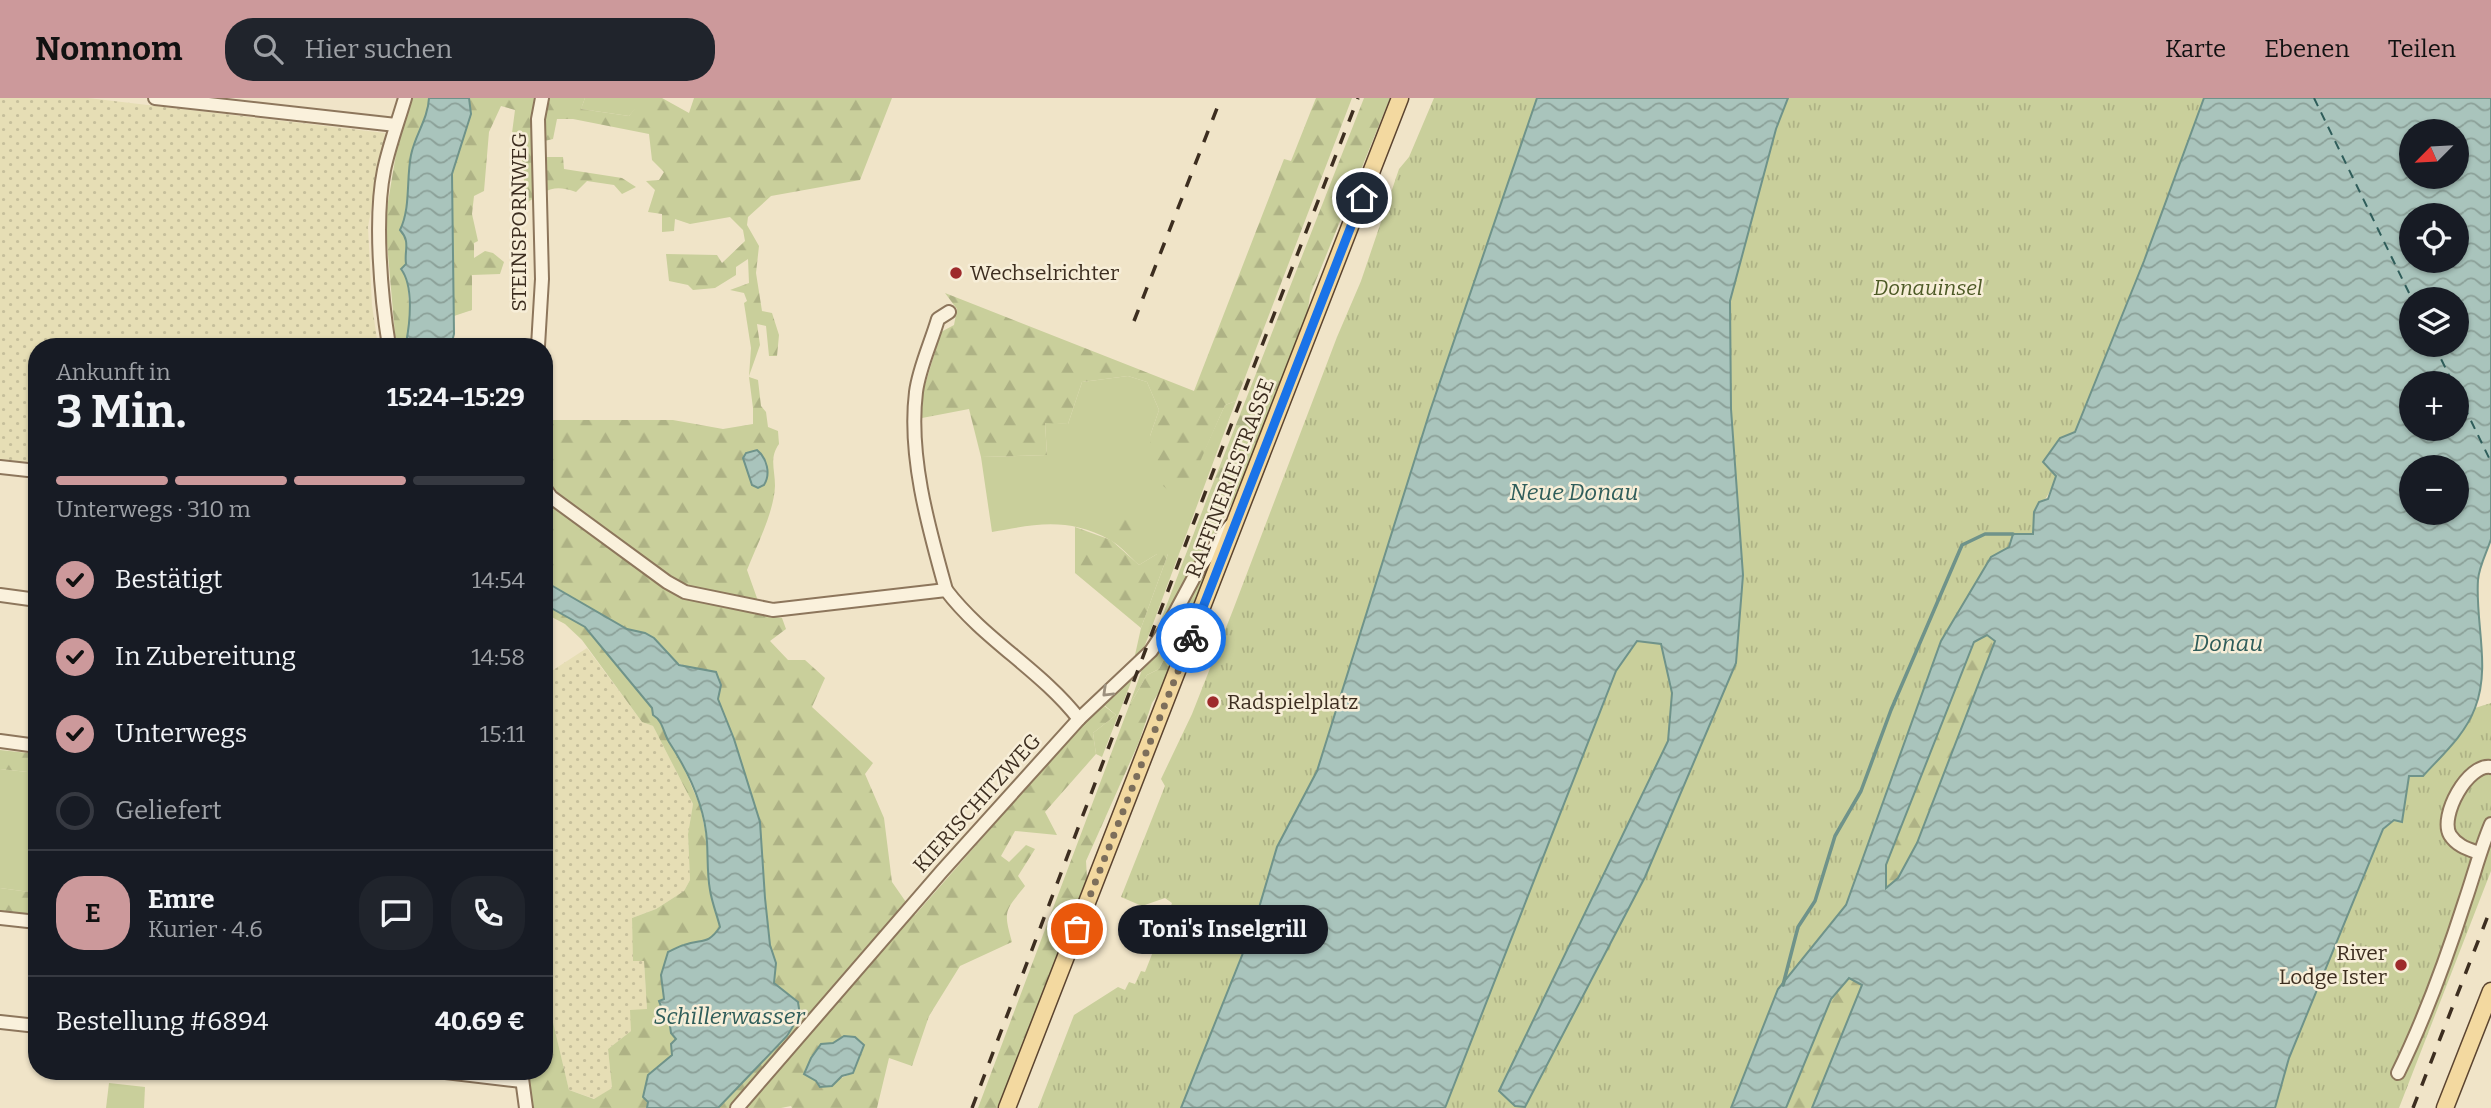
<!DOCTYPE html>
<html lang="de">
<meta charset="utf-8">
<style>
body{margin:0;font-family:Bitter,serif;background:#20242c;color:#f1f3f6;height:100vh;display:flex;flex-direction:column;font-size:26px;white-space:nowrap}
*{box-sizing:border-box;margin:0}
p{font-size:23px;color:#9ea1a6}
.icon{flex:none;width:38px;height:38px;fill:none;stroke:currentColor;stroke-width:2;stroke-linecap:round;stroke-linejoin:round}
.map{position:relative;flex:1;overflow:hidden}
.sheet{position:absolute;left:28px;top:240px;width:525px;height:742px;display:flex;flex-direction:column;background:#171b24;border-radius:28px;box-shadow:0 2px 5px #0004}
.sheet>*{flex:none}
.needle{width:46px;rotate:246deg}
.tools{position:absolute;left:2399px;top:21px;display:grid;gap:14px}
.tools a{display:grid;place-items:center;width:70px;height:70px;border-radius:50%;background:#171b24;box-shadow:0 2px 5px #0004;font-size:35px}
.pin{position:absolute;display:grid;place-items:center;width:60px;height:60px;color:#fff;margin:-30px;border:4px solid #fff;border-radius:50%;box-shadow:0 2px 7px #0007}
.courier{position:absolute;display:grid;place-items:center;width:70px;height:70px;margin:-35px;border:5px solid #1a73e8;border-radius:50%;background:#fff;color:#222;box-shadow:0 2px 9px #0007}
.bubble{position:absolute;height:49px;border-radius:24px;background:#171b24;box-shadow:0 2px 5px #0004;font-size:23px;font-weight:700;line-height:49px;text-align:center}
.head em{font-style:normal;font-weight:700}
.head div{display:flex;flex-direction:column-reverse}
.head{display:flex;align-items:center;justify-content:space-between;height:119px;padding:0 28px}
h1{font-size:46px;font-weight:700;line-height:52px}
.bar{display:grid;grid-template-columns:repeat(4,1fr);gap:10px 7px;align-content:center;height:84px;padding:0 28px}
.bar i{height:9px;border-radius:5px;background:#363941}
.bar .current{background:#cc999b}
.bar p{grid-column:span 4}
.line{display:flex;align-items:center;gap:18px;padding:0 28px;border-top:2px solid #363941}
.line div{flex:1}
.round{display:grid;place-items:center;flex:none;width:74px;height:74px;border-radius:28px;background:#20242c}
ol{padding:0 28px;list-style:none}
li{display:flex;align-items:center;gap:21px;height:77px}
li p{margin-inline-start:auto}
li .icon{padding:7px;border-radius:50%;background:#cc999b;color:#111;stroke-width:4}
li:last-child{color:#9ea1a6}
li i{width:38px;height:38px;border:4px solid #363941;border-radius:50%}
header{display:flex;align-items:center;gap:42px;box-sizing:border-box;height:98px;padding:0 35px;background:#cc999b;color:#111}
header strong{font-size:33px}
nav{display:flex;gap:38px;margin-inline-start:auto;font-size:24px}
.search{width:490px;height:63px;background:#20242c;display:flex;align-items:center;gap:18px;box-sizing:border-box;padding:0 24px;border-radius:28px;color:#9ea1a6;font-size:26px}
.map>svg:first-child{display:block}
.farmland{fill:url(#farmland-dots)}
.green{fill:#c9cf9b}
.forest{fill:url(#forest-firs);fill-rule:evenodd}
.park{fill:url(#park-tufts)}
.water{fill:url(#water-waves);stroke:#6f938a;stroke-width:2;fill-rule:evenodd}
.lines{fill:none;stroke-linecap:round;stroke-linejoin:round}
.stream{stroke:#6f938a;stroke-width:3.5}
.ferry{stroke:#2f5d5a;stroke-width:2;stroke-dasharray:9 7;stroke-linecap:butt}
.minor-casing{stroke:#8d765c;stroke-width:16}
.major-casing{stroke:#5b4430;stroke-width:19}
.minor{stroke:#faf1dc;stroke-width:12}
.major{stroke:#f3d9a0;stroke-width:16}
.rail{stroke:#3d2e20;stroke-width:3.5;stroke-dasharray:12 12;stroke-linecap:butt}
.oneway{stroke:#9c907e}
.done{stroke:#7c6e5b;stroke-width:7;stroke-dasharray:0 12.6}
.route{stroke:#1a73e8;stroke-width:9}
.poi-dot{fill:#9e2a2b;stroke:#f7eed8;stroke-width:2.5}
.labels{text-anchor:middle;stroke-width:5;stroke-linejoin:round;paint-order:stroke}
.street-label{font-size:21px;fill:#3d2e20;stroke:#f7eed8}
.poi-label{font-size:21px;fill:#3d2e20;stroke:#f7eed8;text-anchor:start}
.park-label{font-size:21px;font-style:italic;fill:#4d5a26;stroke:#f7eed8}
.water-label{font-size:23px;font-style:italic;fill:#2f5d5a;stroke:#f7eed8}
</style>
<header>
<strong>Nomnom</strong>
<div class="search"><svg class="icon" aria-label="search" viewBox="0 0 24 24"><circle cx="10" cy="10" r="6"/><path d="M15 15l6 6"/></svg>Hier suchen</div>
<nav><a>Karte</a><a>Ebenen</a><a>Teilen</a></nav>
</header>
<div class="map">
<svg width="2491" height="1010" viewBox="0 0 2491 1010">
<defs>
<pattern id="farmland-dots" width="8" height="8" patternUnits="userSpaceOnUse" patternTransform="scale(1.75)"><rect width="8" height="8" fill="#e6deb5"/><path d="M2 2h.1M6 6h.1" fill="none" stroke="#c6bf9b" stroke-width="1.8" stroke-linecap="round"/></pattern>
<pattern id="forest-firs" width="22" height="20" patternUnits="userSpaceOnUse" patternTransform="scale(1.75)"><rect width="22" height="20" fill="#c9cf9b"/><path d="M5 1l3.5 6h-7zM16 11l3.5 6h-7z" fill="#aeb285"/></pattern>
<pattern id="park-tufts" width="24" height="20" patternUnits="userSpaceOnUse" patternTransform="scale(1.75)"><rect width="24" height="20" fill="#c9cf9b"/><path d="M3 7l-1-3M5 7V3M7 7l1-3M15 17l-1-3M17 17v-4M19 17l1-3" fill="none" stroke="#aeb285"/></pattern>
<pattern id="water-waves" width="16" height="10" patternUnits="userSpaceOnUse" patternTransform="scale(1.75)"><rect width="16" height="10" fill="#a9c4bc"/><path d="M0 5q4-4 8 0t8 0" fill="none" stroke="#8ba098"/></pattern>
</defs>
<rect width="100%" height="100%" fill="#f0e4c8"/>
<!-- farmland -->
<g class="farmland">
<path d="M0 0H88L385 35 368 129 372 207 378 248H37V367L0 363Z"/>
<path d="M587 550 642 624 653 628 693 706 688 736 690 782 684 793 656 811 632 820 634 863H644L647 911 631 933 608 951 612 990 595 1001 569 992 552 921H544V578Z"/>
</g>
<!-- green -->
<g class="green">
<path d="M585 0H643L644 1 629 18 581 11Z"/>
<path d="M1128 278 1147 284 1159 312 1150 338 1187 391 1225 307 1236 303 1141 558 1135 557 1141 530 1168 456H1157L1139 467C1130 459 1121 448 1110 442 1068 419 1036 426 992 434L981 359 1047 357 1045 324 1068 326 1082 284Z"/>
<path d="M1240 391 1151 548 1208 398 1229 399Z"/>
<path d="M1207 468 1209 471 1187 533 1178 534 1159 571 1147 577 1129 608 1145 563Z"/>
<path d="M1135 574 1102 659 1096 656 1093 635 1116 617 1103 606Z"/>
<path d="M0 671 37 675V795L0 790Z"/>
<path d="M109 985 145 989 144 1010H106Z"/>
</g>
<!-- forest -->
<g class="forest">
<path d="M411 0H429C428 21 415 37 411 57 406 82 411 109 400 132L406 138 408 150 406 166 410 222 408 248H396L385 122 397 50Z"/>
<path d="M469 0H585L581 11 629 18 643 0H662L689 15 694 0H892L860 82 771 98 748 119 747 127 759 148 756 175 762 213 772 215 779 237 777 258H769L766 228 757 226 760 247 749 278 751 250 744 205 747 203 744 195 730 192 749 185 748 161 736 169V177L715 190 693 192 688 187 669 183 666 156 717 157 722 165 745 143 743 132 730 119 690 126 675 121 674 133 662 134V116L648 114 655 92 646 83 659 82 664 74 652 62 649 36 573 21H557L553 41 540 44 541 59H563L564 71 622 80 636 89 622 96 614 87 587 83 576 94C553 86 547 92 528 104L521 102 525 94 520 37 512 35 515 12 501 8 489 34 484 93 474 98 472 116 478 143 474 145V160L485 153 493 155 504 164 500 176 472 177V212L454 218 452 76 471 16Z"/>
<path d="M1316 0H1352L1236 303 1225 307 1188 391 1170 394 1152 378 1150 338 1159 312 1147 284 1128 278 1082 284 1068 326 1045 325 1047 357 981 359 969 311 922 320 921 300 941 234 954 227 957 211 945 195 1194 293 1284 61 1291 63Z"/>
<path d="M1364 0H1390L1310 197 1306 226 1240 391 1229 399 1208 398Z"/>
<path d="M749 279 758 282 761 308 766 314 768 329 778 333 779 346C769 360 775 371 775 388 774 414 757 447 747 472L763 517 782 520 786 531 770 543 788 562H805L825 580 812 609 873 665 865 676 884 720 892 784 915 817 1076 633 1103 607 1116 617 1093 635 1096 656 1045 714 1057 737 1015 733 1001 758 1009 764 1026 747 1035 751 1018 778 1025 788C1005 813 1003 812 1012 844L960 868 929 918 912 968 889 960 877 1010H792L791 1008 781 1010H718L787 938 800 917 798 904 774 885 776 865 770 847 765 800 760 724 734 641 718 601 685 568 673 563 654 540 645 535 627 531 544 483V322H673L723 331 753 326V310ZM833 945 853 975 820 989 816 983 821 946Z"/>
<path d="M1126 400 1134 404 1135 420 1143 432 1125 449 1109 433Z"/>
<path d="M1075 429 1111 442 1139 467 1157 456H1168L1141 530 1075 475Z"/>
<path d="M544 506 585 529 652 610 669 643 677 654 700 708 707 742V765L710 794 720 829C710 843 703 845 686 846L661 877 664 901 662 911 671 917 676 941 671 946 672 957 648 977 647 1010H532L527 973H544V921L552 920 569 992 594 1001 612 990 608 951 631 933 630 912 647 911 644 863H633L632 820 656 811 684 793 690 782 688 736 693 706 653 628 642 624 582 542 565 526 544 515Z"/>
<path d="M1187 533 1164 587 1152 605 1139 644 1086 763 1087 780 1063 852 997 1010H978L1129 608 1147 577 1159 571 1178 534Z"/>
<path d="M1987 537 1995 543 1917 745 1898 780 1886 791V767L1974 544Z"/>
<path d="M0 652 37 656V675L0 671Z"/>
<path d="M0 790 37 795V818L0 814Z"/>
<path d="M1849 880 1862 887 1812 1010H1786L1831 900Z"/>
</g>
<!-- park -->
<g class="park">
<path d="M1434 0H1537L1430 313 1317 673 1277 749 1253 830 1181 1010H1038L1074 917 1118 889 1125 892 1129 884 1135 886 1141 873 1145 874 1172 805 1165 800 1142 808 1121 799 1165 688 1161 681 1192 616 1233 512 1337 239 1361 183 1399 71 1409 59Z"/>
<path d="M1788 0H2204L2144 163 2075 335 2060 340C2057 372 2058 391 2034 414L2033 436 1991 459 1941 543 1846 808 1778 891 1731 1010H1445L1616 573 1637 543 1662 546 1672 595 1668 643 1499 993 1515 1008 1525 1009 1645 779 1731 311 1730 203 1776 31Z"/>
<path d="M2491 605V773L2399 1010H2275L2289 960 2383 731 2394 722 2402 724 2409 677 2461 635 2475 610Z"/>
</g>
<!-- water -->
<g class="water">
<path d="M429 0H469L471 16 452 76 454 236 451 248H408L406 245C410 225 414 188 401 171L406 166C404 152 411 144 400 132 411 109 406 82 411 57 415 37 428 21 429 0Z"/>
<path d="M1537 0H1788L1776 31 1730 203 1731 311 1743 477 1736 565 1645 779 1525 1009 1515 1008 1499 993 1668 643 1672 595 1661 546 1637 543 1616 573 1445 1010H1181L1253 830 1277 749 1317 673 1430 313Z"/>
<path d="M2204 0H2491V441C2487 454 2479 468 2478 482 2475 524 2491 569 2475 610 2465 637 2442 657 2423 678H2409L2402 724 2394 722 2383 731 2289 960 2275 1010H1812L1862 887 1849 880 1831 901 1786 1010H1731L1778 891 1846 807 1941 543 1991 459 2009 449 2013 436H2033L2034 414 2039 404 2048 401 2056 378 2043 364 2060 340 2075 334 2144 163ZM2457 33V79H2412V33ZM2457 117V163H2412V117ZM2457 201V247H2412V201ZM2457 285V331H2412V285ZM2457 369V415H2412V369ZM1987 537 1995 543 1917 745 1898 780 1886 790V767L1974 544Z"/>
<path d="M757 352C767 360 771 376 764 387L758 390 752 387 743 360 746 355Z"/>
<path d="M544 483 627 531 645 535 654 540 679 567 716 574 721 587 718 601 734 641 760 724 765 800 770 847 776 865 774 885 798 904 800 917 787 938 718 1010H647L648 1004 643 999 648 977 672 957 671 946 676 941 671 935 670 928 674 925 671 917 662 911 659 903 664 901 661 877 668 854C673 852 679 848 684 847 702 840 707 848 720 829 717 817 712 805 710 792 707 776 708 760 707 744 705 709 688 673 669 644 663 634 663 623 653 617L652 610 585 529 544 506Z"/>
<path d="M844 938 855 939 864 947 853 975 842 978 832 988 820 989 816 983 804 976 811 960 821 946 833 945Z"/>
</g>
<g class="lines">
<!-- stream -->
<path class="stream" d="M1783 887 1798 829 1815 803 1835 738 1861 693 1891 612 1962 447 1985 436H2013"/>
<!-- ferry -->
<g class="ferry">
<path d="M2314 0 2412 201"/>
<path d="M2434 247 2453 285"/>
<path d="M2457 294 2491 364"/>
</g>
<defs>
<g id="minor">
<path d="M155 0 396 27"/>
<path d="M389 248C381 199 374 121 384 72 389 48 398 24 405 0"/>
<path d="M538 248 542 181 538 21 542 0"/>
<path d="M0 369 37 373"/>
<path d="M544 389 551 399 667 484 685 494 773 512 946 492C984 542 1041 572 1079 621"/>
<path d="M946 492C929 431 908 359 916 294 919 270 931 245 938 221L949 214"/>
<path d="M0 497 37 502"/>
<path d="M0 643 37 648"/>
<path d="M2479 755C2468 751 2457 748 2450 737 2439 718 2468 665 2491 669"/>
<path d="M0 820 37 824"/>
<path d="M0 924 37 928"/>
<path d="M437 973 522 983"/>
<path d="M521 973 526 1010"/>
<path d="M2398 975C2425 920 2446 862 2465 803 2474 777 2480 752 2491 726"/>
<path d="M737 1010 942 773 1079 621 1151 553 1169 526 1199 470 1230 428"/>
</g>
<g id="major">
<path d="M1007 1010 1400 0"/>
<path d="M2445 1010 2491 893"/>
</g>
</defs>
<!-- minor casing -->
<use href="#minor" class="minor-casing"/>
<!-- major casing -->
<use href="#major" class="major-casing"/>
<!-- minor -->
<use href="#minor" class="minor"/>
<!-- major -->
<use href="#major" class="major"/>
<!-- rail -->
<g class="rail">
<path d="M1134 223 1221 0"/>
<path d="M972 1010 1216 366 1358 0"/>
<path d="M2413 1010 2491 810"/>
</g>
</g>
<!-- one-way arrows -->
<defs><path id="oneway-chevron" d="M-2-3.5L2.5 0L-2 3.5" fill="none" stroke-width="1.6" stroke-linecap="round" stroke-linejoin="round" transform="scale(1.75)"/></defs>
<use class="oneway" href="#oneway-chevron" transform="translate(1107 594) rotate(136)"/>
<g class="lines">
<!-- done -->
<path class="done" d="M1077 831 1191 540"/>
<!-- route -->
<path class="route" d="M1191 540 1362 100"/>
</g>
<!-- markers -->
<g class="poi-dot">
<circle cx="956" cy="175" r="7"/>
<circle cx="1213" cy="604" r="7"/>
<circle cx="2401" cy="867" r="7"/>
</g>
<g class="labels">
<!-- street labels -->
<g class="street-label">
<text transform="translate(519 124) rotate(-90)" y="7">STEINSPORNWEG</text>
<text transform="translate(1230 380) rotate(-69)" y="7">RAFFINERIESTRASSE</text>
<text transform="translate(977 705) rotate(-48)" y="7">KIERISCHITZWEG</text>
</g>
<!-- poi labels -->
<g class="poi-label">
<text x="970" y="182">Wechselrichter</text>
<text x="1227" y="611">Radspielplatz</text>
<text x="2387" y="862" text-anchor="end">River<tspan x="2387" dy="24">Lodge Ister</tspan></text>
</g>
<!-- park labels -->
<g class="park-label">
<text x="1928" y="197">Donauinsel</text>
</g>
<!-- water labels -->
<g class="water-label">
<text x="1574" y="402">Neue Donau</text>
<text x="2228" y="553">Donau</text>
<text x="729" y="926">Schillerwasser</text>
</g>
</g>
</svg>
<div class="tools">
<a><svg class="needle" viewBox="-14 -14 28 28"><path d="M0-13l5 13h-10z" fill="#e53935"/><path d="M0 13l5-13h-10z" fill="#9ea1a6"/></svg></a>
<a><svg class="icon" aria-label="locate" viewBox="0 0 24 24"><circle cx="12" cy="12" r="6"/><path d="M12 2v4M12 18v4M2 12h4M18 12h4"/></svg></a>
<a><svg class="icon" aria-label="layers" viewBox="0 0 24 24"><path d="M12 4l9 5-9 5-9-5zM3 14l9 5 9-5"/></svg></a>
<a>+</a>
<a>−</a>
</div>
<div class="pin" style="left:1077px;top:831px;background:#ea580c"><svg class="icon" aria-label="bag" viewBox="0 0 24 24"><path d="M5 8h14l-1 12H6zM9 8a3 3 0 0 1 6 0"/></svg></div>
<div class="pin" style="left:1362px;top:100px;background:#1f2937"><svg class="icon" aria-label="home" viewBox="0 0 24 24"><path d="M3 11l9-7 9 7M6 9v11h12V9"/></svg></div>
<div class="courier" style="left:1191px;top:540px"><svg class="icon" aria-label="bike" viewBox="0 0 24 24"><circle cx="6" cy="16" r="4"/><circle cx="18" cy="16" r="4"/><path d="M6 16l4-8h5l3 8M10 8l3 8H6M13 5h3"/></svg></div>
<div class="bubble" style="left:1118px;top:807px;width:210px">Toni's Inselgrill</div>
<section class="sheet">
<div class="head"><div><h1>3 Min.</h1><p>Ankunft in</p></div><em>15:24–15:29</em></div>
<div class="bar"><i class="current"></i><i class="current"></i><i class="current"></i><i></i><p>Unterwegs · 310 m</p></div>
<ol>
<li><svg class="icon" aria-label="check" viewBox="0 0 24 24"><path d="M5 12l5 5 9-10"/></svg>Bestätigt<p>14:54</p></li>
<li><svg class="icon" aria-label="check" viewBox="0 0 24 24"><path d="M5 12l5 5 9-10"/></svg>In Zubereitung<p>14:58</p></li>
<li><svg class="icon" aria-label="check" viewBox="0 0 24 24"><path d="M5 12l5 5 9-10"/></svg>Unterwegs<p>15:11</p></li>
<li><i></i>Geliefert</li>
</ol>
<div class="line" style="height:126px"><b class="round" style="background:#cc999b;color:#111">E</b><div><b>Emre</b><p>Kurier · 4.6</p></div><a class="round"><svg class="icon" aria-label="chat" viewBox="0 0 24 24"><path d="M4 5h16v11H9l-5 4z"/></svg></a><a class="round"><svg class="icon" aria-label="phone" viewBox="0 0 24 24"><path d="M5 4h4l2 5-3 2q2 4 5 5l2-3 5 2v4C11 20 4 13 5 4z"/></svg></a></div>
<div class="line" style="height:91px"><div>Bestellung #6894</div><b>40.69 €</b></div>
</section>
</div>
